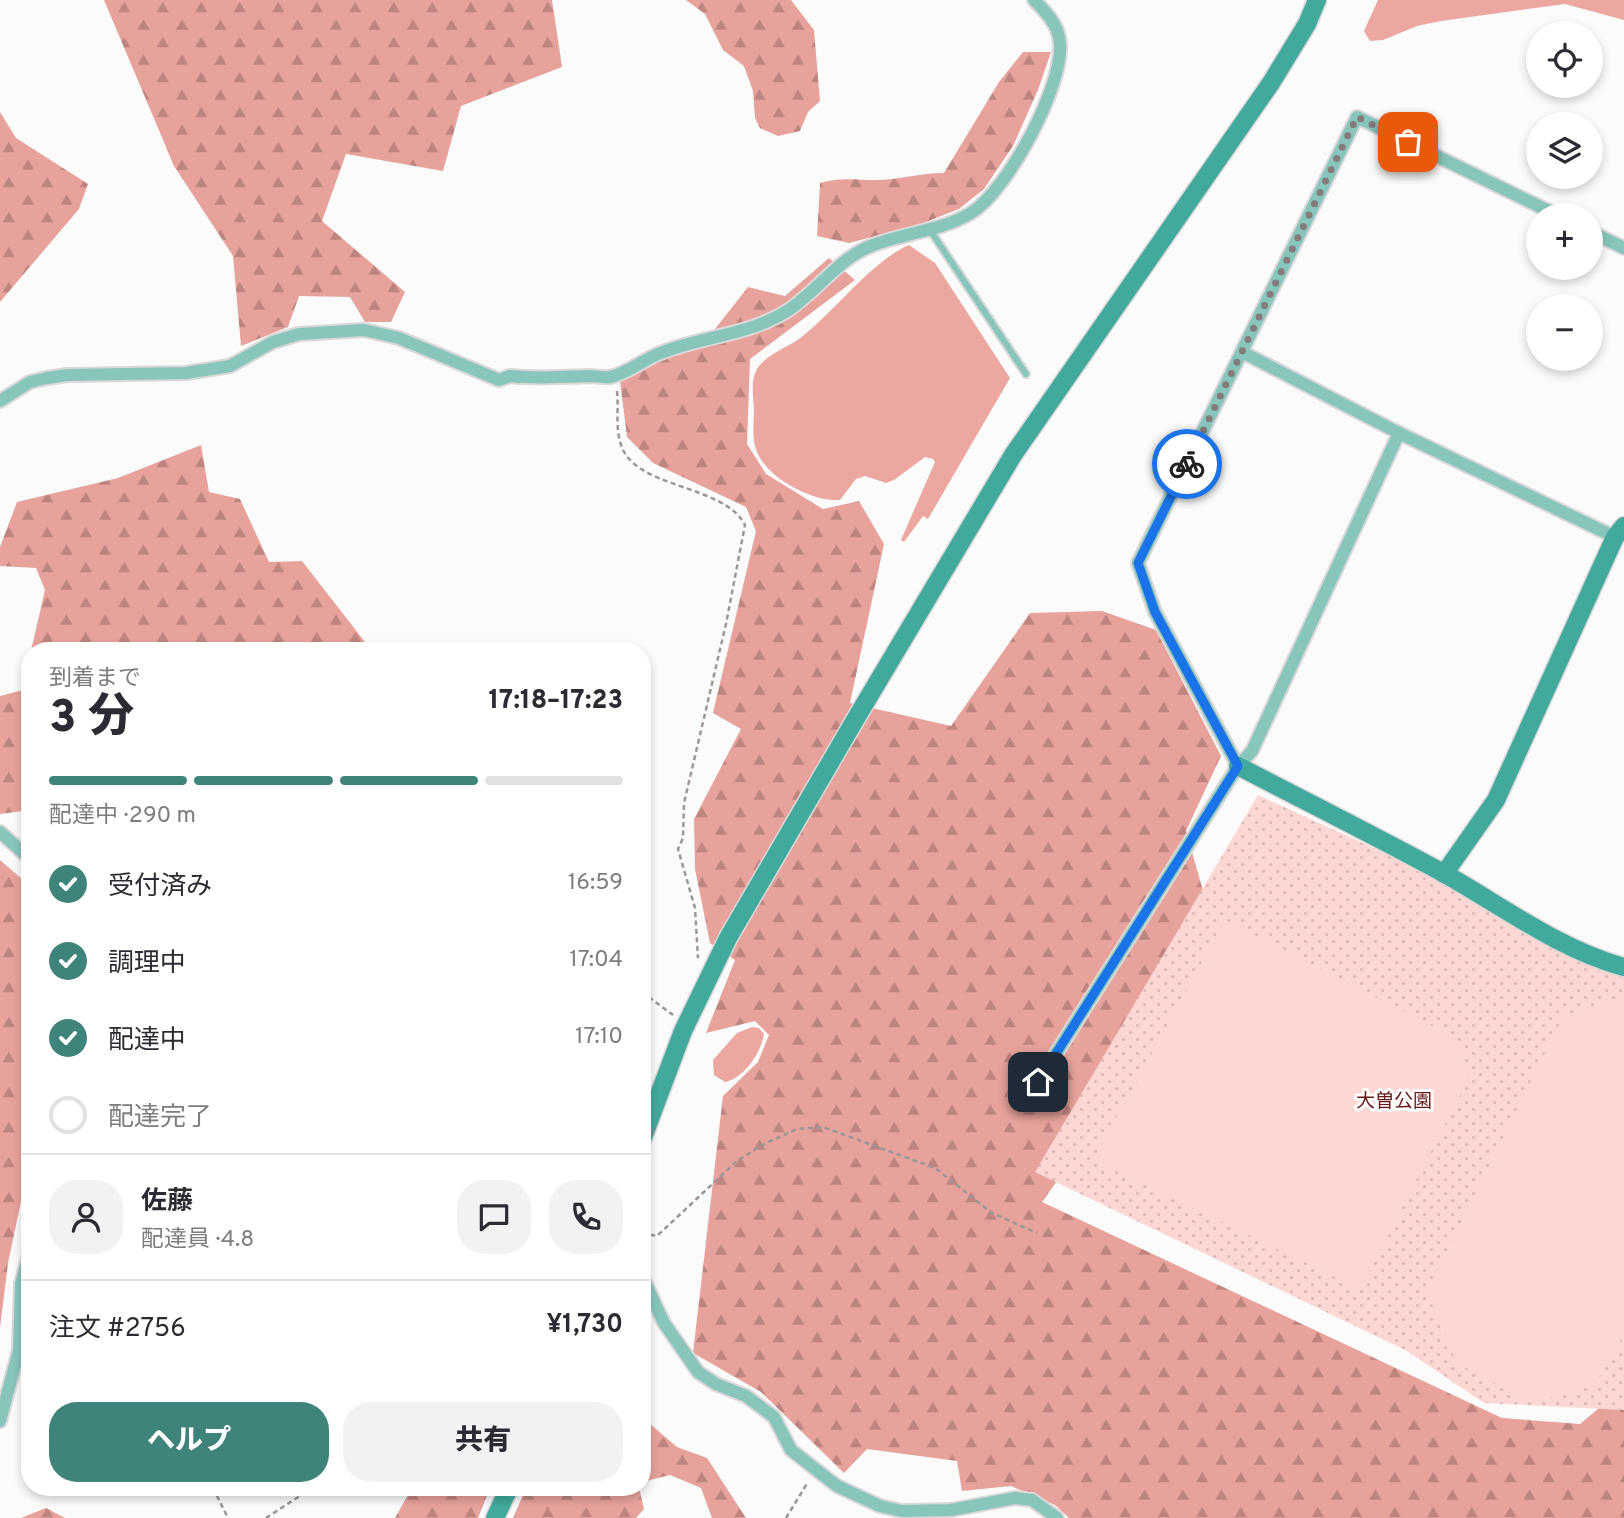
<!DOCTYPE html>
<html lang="ja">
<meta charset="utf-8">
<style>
body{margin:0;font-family:Overpass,"Noto Sans JP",sans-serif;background:#f2f2f3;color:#2b2b33;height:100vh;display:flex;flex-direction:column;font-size:26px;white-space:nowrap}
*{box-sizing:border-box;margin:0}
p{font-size:23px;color:#7c7c81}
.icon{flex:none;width:38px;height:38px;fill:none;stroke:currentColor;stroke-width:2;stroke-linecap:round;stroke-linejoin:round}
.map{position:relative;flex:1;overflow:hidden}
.drawer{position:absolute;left:21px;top:642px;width:630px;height:854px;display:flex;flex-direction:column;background:#fff;border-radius:28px;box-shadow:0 4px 10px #0003}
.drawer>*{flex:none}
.fabs{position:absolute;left:1526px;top:21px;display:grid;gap:14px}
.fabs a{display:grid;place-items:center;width:77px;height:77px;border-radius:50%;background:#fff;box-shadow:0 4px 10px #0003;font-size:35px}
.pin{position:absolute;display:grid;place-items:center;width:60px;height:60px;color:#fff;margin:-30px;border-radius:14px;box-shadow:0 4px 10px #0006}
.courier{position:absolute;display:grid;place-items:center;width:70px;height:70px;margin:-35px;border:5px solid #1a73e8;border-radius:50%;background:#fff;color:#222;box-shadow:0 2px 9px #0007}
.overview em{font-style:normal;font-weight:800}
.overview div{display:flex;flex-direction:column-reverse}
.overview{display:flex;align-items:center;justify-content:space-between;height:119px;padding:0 28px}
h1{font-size:46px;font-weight:800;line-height:52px}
.bar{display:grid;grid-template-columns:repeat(4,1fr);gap:10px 7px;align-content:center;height:84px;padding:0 28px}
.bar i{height:9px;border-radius:5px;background:#e1e1e2}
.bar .selected{background:#3f847a}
.bar p{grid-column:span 4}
.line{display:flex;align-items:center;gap:18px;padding:0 28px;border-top:2px solid #e1e1e2}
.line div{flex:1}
.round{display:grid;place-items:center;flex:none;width:74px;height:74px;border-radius:28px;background:#f2f2f3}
ol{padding:0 28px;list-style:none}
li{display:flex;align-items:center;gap:21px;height:77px}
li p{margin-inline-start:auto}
li .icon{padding:7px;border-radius:50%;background:#3f847a;color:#fff;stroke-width:4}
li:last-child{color:#7c7c81}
li i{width:38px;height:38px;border:4px solid #e1e1e2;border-radius:50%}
.action{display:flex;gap:14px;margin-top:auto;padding:14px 28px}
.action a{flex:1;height:80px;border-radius:28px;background:#3f847a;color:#fff;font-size:28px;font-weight:800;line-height:80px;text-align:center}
.action a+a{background:#f2f2f3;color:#2b2b33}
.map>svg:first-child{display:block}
.forest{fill:url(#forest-firs)}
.park{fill:url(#park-dots)}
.pitch{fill:#fcd7d3}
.water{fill:#eca7a0}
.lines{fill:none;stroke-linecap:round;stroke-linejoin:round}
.lane-casing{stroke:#dad8d8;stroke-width:10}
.street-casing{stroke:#dad8d8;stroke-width:16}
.secondary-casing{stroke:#dad8d8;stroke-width:21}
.path{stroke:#9c9796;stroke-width:2.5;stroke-dasharray:5 3.5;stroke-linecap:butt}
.lane{stroke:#88c5bb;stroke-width:6}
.street{stroke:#88c5bb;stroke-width:12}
.secondary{stroke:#42aa9c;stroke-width:18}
.done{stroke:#837c7b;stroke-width:7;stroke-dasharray:0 12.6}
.route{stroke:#1a73e8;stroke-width:9}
.labels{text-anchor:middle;stroke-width:6;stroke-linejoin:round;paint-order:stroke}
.park-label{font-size:19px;fill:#681818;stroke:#fff}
</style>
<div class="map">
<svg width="1624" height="1518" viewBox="0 0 1624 1518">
<defs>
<pattern id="forest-firs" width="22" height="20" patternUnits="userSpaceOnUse" patternTransform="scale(1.75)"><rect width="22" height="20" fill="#e8a29c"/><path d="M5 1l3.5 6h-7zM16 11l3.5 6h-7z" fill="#be8580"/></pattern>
<pattern id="park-dots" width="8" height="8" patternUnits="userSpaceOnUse" patternTransform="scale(1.75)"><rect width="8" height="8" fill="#fcd7d3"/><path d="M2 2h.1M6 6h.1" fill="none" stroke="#d9b9b6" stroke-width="1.8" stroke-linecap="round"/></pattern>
</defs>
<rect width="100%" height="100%" fill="#fbfbfb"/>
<!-- forest -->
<g class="forest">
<path d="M104 0H552L562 67 461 106 443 171 346 154 322 221 405 292 391 322H365L350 297 299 296 288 327 241 346 233 256 174 166Z"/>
<path d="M686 0H791L814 30 820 101 808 112 800 131 778 136 760 128 755 118 753 91 744 66 723 50 705 14Z"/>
<path d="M1023 52H1051L1038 90 1013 146 984 189 959 209 918 225 849 243 817 236 820 183C840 177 857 180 876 180 897 180 921 173 944 173L999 82Z"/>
<path d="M0 112 16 138 88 184 79 209 0 302Z"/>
<path d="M829 258 855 280 750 359 747 444 766 474 823 509 859 501 884 544 850 703 951 726 1030 613 1102 611 1156 630 1221 756 1186 831 1213 926 1101 1120 1042 1202 1502 1418 1580 1424 1624 1387V1518H1069L1055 1505 1011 1486 962 1491 957 1461 867 1449 844 1473 761 1392 693 1353 723 1096 758 1062 769 1035 755 1021 706 1033 735 960 710 943 695 869 694 819 741 729 713 713 756 531 746 507 653 463 627 437 620 381 662 360 700 348 748 287 785 296Z"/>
<path d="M201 445 209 492 240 499 269 562 302 561 372 651H31L45 590 36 568 0 566V547L17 502 118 478Z"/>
<path d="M30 659V810L0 814V696L23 690Z"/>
<path d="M0 860 30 886V1159L8 1263 0 1328Z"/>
<path d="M642 1417 677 1447 707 1458 746 1518H712L701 1488 670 1475 642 1482Z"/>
<path d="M409 1488H490L478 1518H395L409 1493Z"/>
<path d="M526 1488H639L644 1509 636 1518H513Z"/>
<path d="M46 1508 65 1518H21Z"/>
</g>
<!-- park -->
<path class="park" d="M1258 795 1624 963V1410L1484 1403 1407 1351 1035 1172Z"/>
<!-- pitch -->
<g class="pitch">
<path d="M1225 920 1458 1039 1469 1078 1360 1289 1093 1160Z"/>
<path d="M1603 1003H1624V1334L1594 1386 1531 1403 1457 1363 1427 1292 1562 1018Z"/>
</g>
<!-- water -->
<g class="water">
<path d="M1378 0H1624V20L1565 4 1441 21 1417 26 1383 40 1370 41 1364 31Z"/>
<path d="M909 245 935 263 1010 378 928 519 923 516 904 542 901 540 935 462 933 459 925 457 894 480 886 483 865 476 856 479 840 500C811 502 762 476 755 446 752 434 754 420 754 408 753 394 750 378 759 366 770 353 786 348 799 339 836 311 869 263 909 245Z"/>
<path d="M752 1027 759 1028 764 1034C761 1053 744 1078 725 1082L714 1075 713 1060 737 1033Z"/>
</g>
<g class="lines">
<defs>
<path id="lane" d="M930 230 1026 374"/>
<g id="street">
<path d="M1591 232 1624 248"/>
<path d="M1242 352 1399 433 1615 537"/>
<path d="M0 401 30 382 47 378 67 375 186 373 230 366 273 342 299 334 364 330 399 338 499 380 510 376C536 379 562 377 589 376 596 376 604 378 610 377 626 374 643 360 658 354 701 336 747 336 787 311 816 292 835 263 866 248 899 233 940 232 971 213 1007 191 1063 87 1060 44 1059 25 1046 12 1034 0"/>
<path d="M1238 766 1155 612 1138 563 1357 117 1557 215"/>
<path d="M0 832 30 859"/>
<path d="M1038 1082 1238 766 1252 751 1399 433"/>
<path d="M642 1276 664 1323 698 1372 716 1384 746 1396 774 1417 791 1450 837 1486 880 1506 902 1511 951 1510 1015 1498 1032 1500 1057 1518"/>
<path d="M0 1421 19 1350 21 1284 30 1251"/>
</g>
<g id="secondary">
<path d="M1238 766C1307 802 1377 837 1445 874 1502 906 1560 950 1624 967"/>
<path d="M1444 874 1496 800 1615 537 1624 526"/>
<path d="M642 1140 683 1031 728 938 855 720 1013 455 1271 83 1307 24 1317 0"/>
<path d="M495 1518 509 1488"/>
</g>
</defs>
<!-- lane casing -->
<use href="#lane" class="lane-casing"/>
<!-- street casing -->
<use href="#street" class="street-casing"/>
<!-- secondary casing -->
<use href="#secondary" class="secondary-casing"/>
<!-- path -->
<g class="path">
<path d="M617 391C619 409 615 428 621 445 635 489 724 484 745 525L726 624 684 803 683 838 678 849 695 908 698 958"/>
<path d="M642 992 673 1015"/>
<path d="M642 1233 657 1236 737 1161 764 1144 797 1129 823 1127 935 1168 992 1213 1037 1233"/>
<path d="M213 1488 228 1518"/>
<path d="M266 1518 312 1488"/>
<path d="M786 1518 808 1482"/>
</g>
<!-- lane -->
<use href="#lane" class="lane"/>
<!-- street -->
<use href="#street" class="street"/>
<!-- secondary -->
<use href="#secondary" class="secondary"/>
</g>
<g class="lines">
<!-- done -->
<path class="done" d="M1187 464 1357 117 1408 142"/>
<!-- route -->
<path class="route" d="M1038 1082 1238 766 1155 612 1138 563 1187 464"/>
</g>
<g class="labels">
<!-- park labels -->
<g class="park-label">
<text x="1394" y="1107">大曽公園</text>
</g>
</g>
</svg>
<div class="fabs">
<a><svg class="icon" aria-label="locate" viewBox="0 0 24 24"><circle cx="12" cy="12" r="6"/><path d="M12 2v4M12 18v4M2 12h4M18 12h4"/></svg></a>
<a><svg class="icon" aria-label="layers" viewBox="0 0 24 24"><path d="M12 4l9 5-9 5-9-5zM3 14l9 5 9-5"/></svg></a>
<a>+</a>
<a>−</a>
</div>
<div class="pin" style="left:1408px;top:142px;background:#ea580c"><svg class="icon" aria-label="bag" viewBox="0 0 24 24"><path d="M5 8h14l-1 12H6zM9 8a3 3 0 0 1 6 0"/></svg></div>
<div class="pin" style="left:1038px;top:1082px;background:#1f2937"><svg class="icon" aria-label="home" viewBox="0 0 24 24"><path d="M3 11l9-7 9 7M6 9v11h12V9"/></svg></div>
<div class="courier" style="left:1187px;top:464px"><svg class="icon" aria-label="bike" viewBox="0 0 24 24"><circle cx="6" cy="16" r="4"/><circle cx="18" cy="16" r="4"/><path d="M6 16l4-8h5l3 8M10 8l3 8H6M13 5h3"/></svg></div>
<section class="drawer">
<div class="overview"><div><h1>3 分</h1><p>到着まで</p></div><em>17:18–17:23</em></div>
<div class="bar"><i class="selected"></i><i class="selected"></i><i class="selected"></i><i></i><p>配達中 · 290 m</p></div>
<ol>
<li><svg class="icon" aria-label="check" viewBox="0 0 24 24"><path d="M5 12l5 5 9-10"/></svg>受付済み<p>16:59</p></li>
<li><svg class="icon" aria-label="check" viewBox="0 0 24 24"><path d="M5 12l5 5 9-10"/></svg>調理中<p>17:04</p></li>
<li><svg class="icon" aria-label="check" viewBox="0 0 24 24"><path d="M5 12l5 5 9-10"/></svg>配達中<p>17:10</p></li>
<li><i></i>配達完了</li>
</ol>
<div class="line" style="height:126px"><a class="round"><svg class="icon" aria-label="person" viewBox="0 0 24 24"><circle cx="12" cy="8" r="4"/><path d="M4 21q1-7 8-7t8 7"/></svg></a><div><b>佐藤</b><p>配達員 · 4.8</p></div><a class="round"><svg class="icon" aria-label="chat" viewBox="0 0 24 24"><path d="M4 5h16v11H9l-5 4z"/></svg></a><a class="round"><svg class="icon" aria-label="phone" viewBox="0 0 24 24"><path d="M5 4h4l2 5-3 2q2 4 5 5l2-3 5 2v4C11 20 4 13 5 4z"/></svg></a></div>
<div class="line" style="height:91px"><div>注文 #2756</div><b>¥1,730</b></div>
<div class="action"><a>ヘルプ</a><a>共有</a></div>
</section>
</div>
